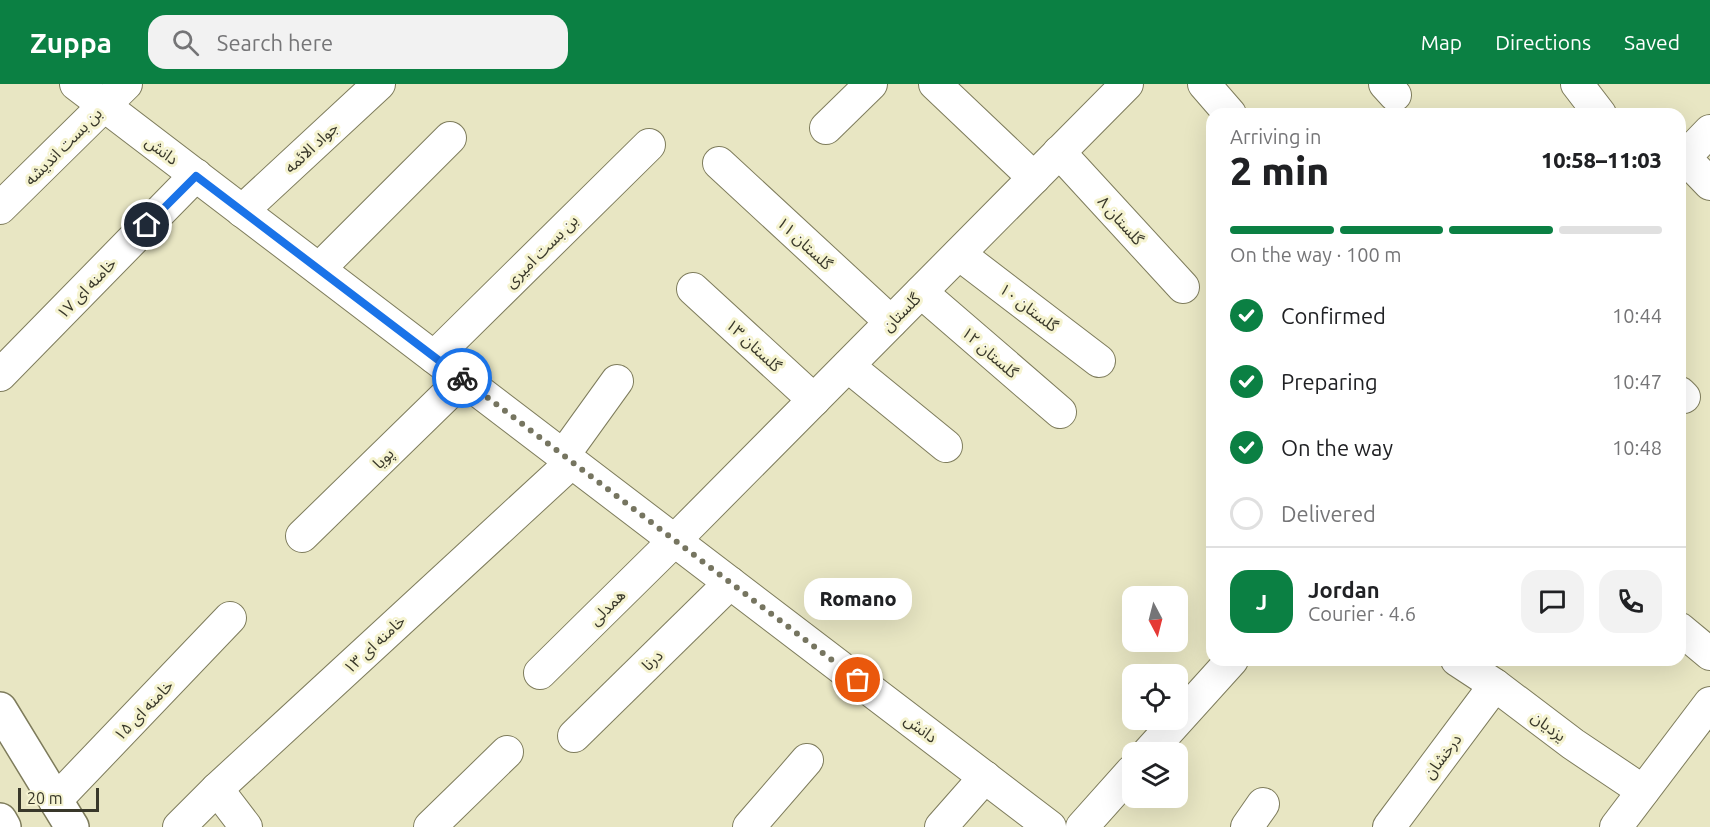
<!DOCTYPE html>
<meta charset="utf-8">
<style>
body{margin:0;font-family:Ubuntu,"Noto Sans Arabic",sans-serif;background:#f2f2f2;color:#202124;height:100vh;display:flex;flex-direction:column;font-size:22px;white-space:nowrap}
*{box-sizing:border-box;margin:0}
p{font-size:20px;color:#757577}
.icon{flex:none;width:33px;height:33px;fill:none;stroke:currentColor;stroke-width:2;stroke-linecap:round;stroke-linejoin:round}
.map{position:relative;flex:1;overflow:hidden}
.sheet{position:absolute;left:1206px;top:24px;width:480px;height:558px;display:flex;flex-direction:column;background:#fff;border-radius:18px;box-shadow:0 6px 24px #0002}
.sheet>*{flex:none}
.needle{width:39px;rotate:173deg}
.tools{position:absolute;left:1122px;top:502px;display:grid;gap:12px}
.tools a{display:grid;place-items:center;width:66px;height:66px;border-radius:12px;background:#fff;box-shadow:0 6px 24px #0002;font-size:30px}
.scale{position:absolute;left:18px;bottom:15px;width:81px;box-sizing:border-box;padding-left:6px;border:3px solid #39382a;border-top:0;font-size:16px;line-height:21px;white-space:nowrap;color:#39382a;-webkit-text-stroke:4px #f5f3d0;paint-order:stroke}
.pin{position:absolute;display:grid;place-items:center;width:51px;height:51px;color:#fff;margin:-26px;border:3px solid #fff;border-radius:50%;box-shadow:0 2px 6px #0007}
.courier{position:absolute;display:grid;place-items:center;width:60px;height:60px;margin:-30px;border:4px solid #1a73e8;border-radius:50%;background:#fff;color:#222;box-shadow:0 2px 8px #0007}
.bubble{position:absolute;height:42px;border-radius:18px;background:#fff;box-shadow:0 6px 24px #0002;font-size:20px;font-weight:800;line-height:42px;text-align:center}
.summary em{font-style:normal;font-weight:800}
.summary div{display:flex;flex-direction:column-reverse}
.summary{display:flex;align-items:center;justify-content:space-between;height:102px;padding:0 24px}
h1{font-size:39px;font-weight:800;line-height:45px}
.bar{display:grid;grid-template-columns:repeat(4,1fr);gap:9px 6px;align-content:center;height:72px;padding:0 24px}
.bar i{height:8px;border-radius:4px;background:#e0e0e0}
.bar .active{background:#0b8043}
.bar p{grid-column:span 4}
.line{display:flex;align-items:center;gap:15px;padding:0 24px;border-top:2px solid #e0e0e0}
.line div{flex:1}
.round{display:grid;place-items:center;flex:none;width:63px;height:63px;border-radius:18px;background:#f2f2f2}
ol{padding:0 24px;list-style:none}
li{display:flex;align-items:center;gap:18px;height:66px}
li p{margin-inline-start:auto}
li .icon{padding:6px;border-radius:50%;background:#0b8043;color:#fff;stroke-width:4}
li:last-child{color:#757577}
li i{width:33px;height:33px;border:3px solid #e0e0e0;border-radius:50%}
header{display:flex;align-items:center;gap:36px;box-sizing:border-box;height:84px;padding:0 30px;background:#0b8043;color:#fff}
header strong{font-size:28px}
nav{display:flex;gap:33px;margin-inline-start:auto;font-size:21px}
.search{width:420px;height:54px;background:#f2f2f2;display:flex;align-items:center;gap:15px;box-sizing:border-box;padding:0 21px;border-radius:18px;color:#757577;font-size:22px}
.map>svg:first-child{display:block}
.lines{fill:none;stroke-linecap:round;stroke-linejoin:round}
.minor-casing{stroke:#7e7c5c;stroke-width:34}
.major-casing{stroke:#7e7c5c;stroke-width:36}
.minor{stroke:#fff;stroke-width:32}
.major{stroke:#fff;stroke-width:33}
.done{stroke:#767560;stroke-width:6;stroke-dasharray:0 10.8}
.route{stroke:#1a73e8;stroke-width:8}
.labels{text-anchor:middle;stroke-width:6;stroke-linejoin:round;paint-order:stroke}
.street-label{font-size:16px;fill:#39382a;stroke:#f5f3d0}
</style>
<header>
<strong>Zuppa</strong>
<div class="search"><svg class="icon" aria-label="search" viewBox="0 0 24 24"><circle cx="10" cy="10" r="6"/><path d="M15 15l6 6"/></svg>Search here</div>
<nav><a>Map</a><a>Directions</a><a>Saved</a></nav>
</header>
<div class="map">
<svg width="1710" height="743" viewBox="0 0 1710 743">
<rect width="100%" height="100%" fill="#e8e6c3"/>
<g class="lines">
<defs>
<g id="minor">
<path d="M76 0 1050 743"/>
<path d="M935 0 1034 94"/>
<path d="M1204 0 1230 30"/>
<path d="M1385 0 1395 11"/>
<path d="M1577 0 1600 30"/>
<path d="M826 44 871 0"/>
<path d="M1059 68 1183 203"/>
<path d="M1685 74 1710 100"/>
<path d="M1680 78 1710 47"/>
<path d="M719 79 891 238"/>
<path d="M0 124 126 0"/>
<path d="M242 127 379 0"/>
<path d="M959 170 1099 277"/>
<path d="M319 185 450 54"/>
<path d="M693 205 814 316"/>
<path d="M921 208 1060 328"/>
<path d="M434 273 649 61"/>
<path d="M848 282 946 362"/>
<path d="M0 291 196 91"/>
<path d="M1680 309 1684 313"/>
<path d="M563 372 617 297"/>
<path d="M302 452 463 295"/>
<path d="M1680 545 1710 570"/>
<path d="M1457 576 1495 601 1573 660 1643 707"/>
<path d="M540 589 675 456 1127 0"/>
<path d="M574 652 730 499"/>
<path d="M1148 669 1232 576"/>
<path d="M217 705 246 743"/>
<path d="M55 717 230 534"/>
<path d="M179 743 217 705 572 378"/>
<path d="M430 743 507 668"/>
<path d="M749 743 807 676"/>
<path d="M941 743 985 693"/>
<path d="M1082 743 1132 687"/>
<path d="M1247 743 1263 720"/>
<path d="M1389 743 1495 601"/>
<path d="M1616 743 1710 619"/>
</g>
<g id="major">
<path d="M0 625 72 743"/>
<path d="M0 736 4 743"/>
</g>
</defs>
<!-- minor casing -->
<use href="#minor" class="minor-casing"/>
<!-- major casing -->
<use href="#major" class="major-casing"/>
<!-- minor -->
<use href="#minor" class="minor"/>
<!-- major -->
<use href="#major" class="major"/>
</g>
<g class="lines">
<!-- done -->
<path class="done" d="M462 294 858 596"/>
<!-- route -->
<path class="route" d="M147 141 196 92 462 294"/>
</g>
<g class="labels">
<!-- street labels -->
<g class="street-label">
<text transform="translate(63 62) rotate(-45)" y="6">بن بست اندیشه</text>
<text transform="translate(311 63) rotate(-43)" y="6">جواد الائمه</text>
<text transform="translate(162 66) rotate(37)" y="6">دانش</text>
<text transform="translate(1121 136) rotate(48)" y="6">گلستان ۸</text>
<text transform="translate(805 159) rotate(43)" y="6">گلستان ۱۱</text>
<text transform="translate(541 167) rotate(-45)" y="6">بن بست امیری</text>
<text transform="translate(86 204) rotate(-46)" y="6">خامنه ای ۱۷</text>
<text transform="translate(1029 223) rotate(37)" y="6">گلستان ۱۰</text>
<text transform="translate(901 228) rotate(-45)" y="6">گلستان</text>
<text transform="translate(754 261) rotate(43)" y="6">گلستان ۱۳</text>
<text transform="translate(990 268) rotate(41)" y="6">گلستان ۱۲</text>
<text transform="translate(383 374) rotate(-44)" y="6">پویا</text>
<text transform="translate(607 523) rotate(-45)" y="6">همدلی</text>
<text transform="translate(374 560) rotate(-43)" y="6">خامنه ای ۱۳</text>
<text transform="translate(652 576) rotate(-44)" y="6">درنا</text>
<text transform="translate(143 626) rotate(-46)" y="6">خامنه ای ۱۵</text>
<text transform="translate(1549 642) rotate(37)" y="6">یزدیان</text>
<text transform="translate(921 644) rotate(37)" y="6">دانش</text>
<text transform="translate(1442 672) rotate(-53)" y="6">درخشان</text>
</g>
</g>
</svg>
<div class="tools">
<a><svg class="needle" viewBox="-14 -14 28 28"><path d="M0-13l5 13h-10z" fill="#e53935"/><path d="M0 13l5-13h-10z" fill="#757577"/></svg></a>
<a><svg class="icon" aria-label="locate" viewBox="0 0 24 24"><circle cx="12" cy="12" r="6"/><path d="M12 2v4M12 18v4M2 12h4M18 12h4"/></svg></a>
<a><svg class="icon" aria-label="layers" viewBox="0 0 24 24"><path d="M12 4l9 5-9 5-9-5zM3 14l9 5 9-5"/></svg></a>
</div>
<div class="scale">20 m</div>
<div class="pin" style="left:858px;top:596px;background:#ea580c"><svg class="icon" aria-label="bag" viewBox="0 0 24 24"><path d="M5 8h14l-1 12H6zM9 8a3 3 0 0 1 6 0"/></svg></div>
<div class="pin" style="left:147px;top:141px;background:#1f2937"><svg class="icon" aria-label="home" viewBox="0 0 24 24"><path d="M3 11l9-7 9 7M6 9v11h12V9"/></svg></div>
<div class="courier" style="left:462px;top:294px"><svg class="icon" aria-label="bike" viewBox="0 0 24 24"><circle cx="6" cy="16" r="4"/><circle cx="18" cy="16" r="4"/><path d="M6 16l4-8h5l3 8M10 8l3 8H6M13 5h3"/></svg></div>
<div class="bubble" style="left:804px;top:494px;width:108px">Romano</div>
<section class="sheet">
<div class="summary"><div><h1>2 min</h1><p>Arriving in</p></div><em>10:58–11:03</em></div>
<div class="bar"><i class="active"></i><i class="active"></i><i class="active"></i><i></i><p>On the way · 100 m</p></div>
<ol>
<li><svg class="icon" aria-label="check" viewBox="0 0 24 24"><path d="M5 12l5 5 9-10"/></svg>Confirmed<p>10:44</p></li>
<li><svg class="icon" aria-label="check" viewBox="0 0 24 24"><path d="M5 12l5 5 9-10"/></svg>Preparing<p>10:47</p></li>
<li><svg class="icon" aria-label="check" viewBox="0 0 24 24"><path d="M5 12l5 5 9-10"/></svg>On the way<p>10:48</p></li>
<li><i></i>Delivered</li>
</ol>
<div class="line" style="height:108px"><b class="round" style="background:#0b8043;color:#fff">J</b><div><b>Jordan</b><p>Courier · 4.6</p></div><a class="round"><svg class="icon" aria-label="chat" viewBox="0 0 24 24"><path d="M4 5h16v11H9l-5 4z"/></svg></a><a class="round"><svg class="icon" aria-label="phone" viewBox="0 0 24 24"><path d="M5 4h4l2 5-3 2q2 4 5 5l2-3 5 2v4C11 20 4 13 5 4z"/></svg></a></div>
</section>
</div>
